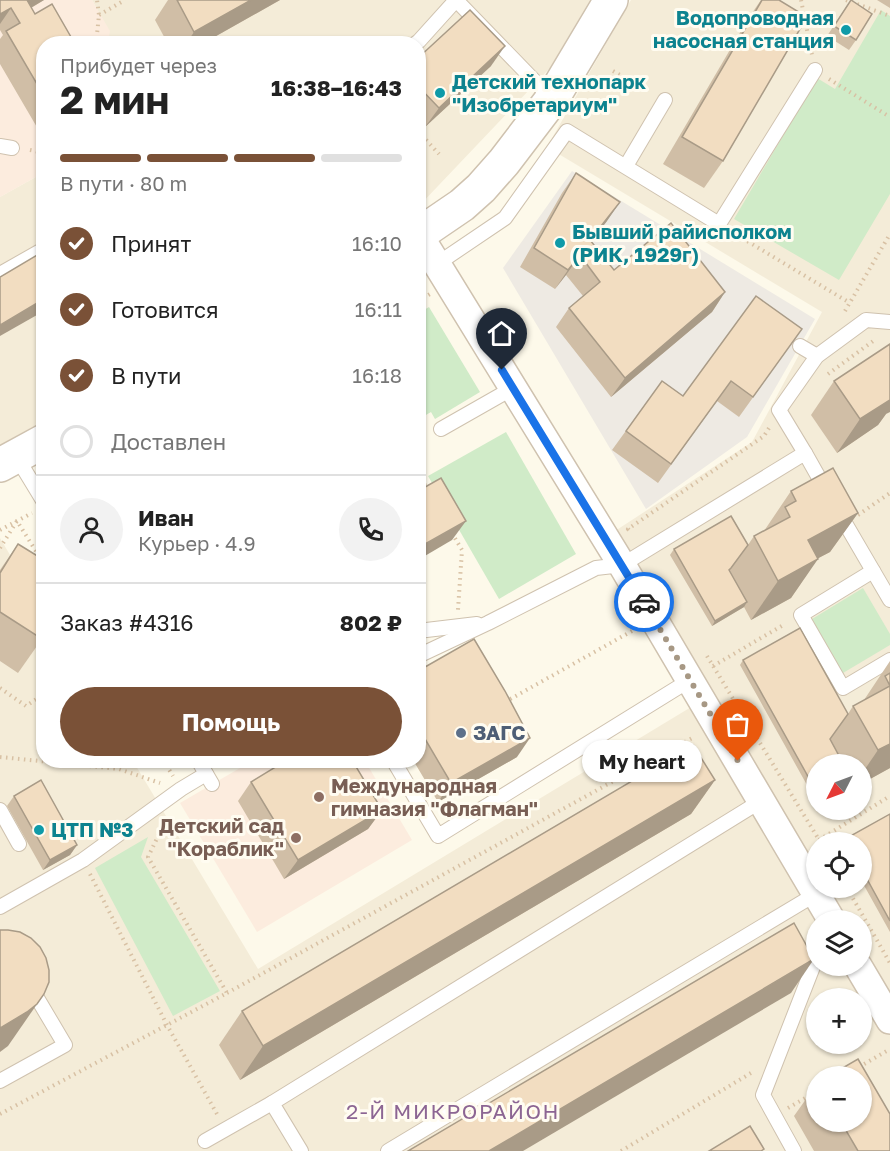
<!DOCTYPE html>
<html lang="ru">
<meta charset="utf-8">
<style>
body{margin:0;font-family:"Golos Text",sans-serif;background:#f2f2f2;color:#222;height:100vh;display:flex;flex-direction:column;font-size:22px;white-space:nowrap}
*{box-sizing:border-box;margin:0}
p{font-size:20px;color:#767676}
.icon{flex:none;width:33px;height:33px;fill:none;stroke:currentColor;stroke-width:2;stroke-linecap:round;stroke-linejoin:round}
.map{position:relative;flex:1;overflow:hidden}
.panel{position:absolute;left:36px;top:36px;width:390px;height:732px;display:flex;flex-direction:column;background:#fff;border-radius:24px;box-shadow:0 2px 4px #0004}
.panel>*{flex:none}
.needle{width:39px;rotate:228deg}
.buttons{position:absolute;left:806px;top:754px;display:grid;gap:12px}
.buttons a{display:grid;place-items:center;width:66px;height:66px;border-radius:50%;background:#fff;box-shadow:0 2px 4px #0004;font-size:30px}
.pin{position:absolute;display:grid;place-items:center;width:51px;height:51px;color:#fff;margin:-62px -26px;border-radius:50% 50% 50% 0;rotate:-45deg;box-shadow:0 0 6px #0007}
.pin .icon{rotate:45deg}
.courier{position:absolute;display:grid;place-items:center;width:60px;height:60px;margin:-30px;border:4px solid #1a73e8;border-radius:50%;background:#fff;color:#222;box-shadow:0 2px 8px #0007}
.bubble{position:absolute;height:42px;border-radius:21px;background:#fff;box-shadow:0 2px 4px #0004;font-size:20px;font-weight:700;line-height:42px;text-align:center}
.head em{font-style:normal;font-weight:700}
.head div{display:flex;flex-direction:column-reverse}
.head{display:flex;align-items:center;justify-content:space-between;height:102px;padding:0 24px}
h1{font-size:39px;font-weight:700;line-height:45px}
.bar{display:grid;grid-template-columns:repeat(4,1fr);gap:9px 6px;align-content:center;height:72px;padding:0 24px}
.bar i{height:8px;border-radius:4px;background:#e0e0e0}
.bar .active{background:#7a5137}
.bar p{grid-column:span 4}
.line{display:flex;align-items:center;gap:15px;padding:0 24px;border-top:2px solid #e0e0e0}
.line div{flex:1}
.round{display:grid;place-items:center;flex:none;width:63px;height:63px;border-radius:32px;background:#f2f2f2}
ol{padding:0 24px;list-style:none}
li{display:flex;align-items:center;gap:18px;height:66px}
li p{margin-inline-start:auto}
li .icon{padding:6px;border-radius:50%;background:#7a5137;color:#fff;stroke-width:4}
li:last-child{color:#767676}
li i{width:33px;height:33px;border:3px solid #e0e0e0;border-radius:50%}
.button{display:flex;gap:12px;margin-top:auto;padding:12px 24px}
.button a{flex:1;height:69px;border-radius:36px;background:#7a5137;color:#fff;font-size:24px;font-weight:700;line-height:69px;text-align:center}
.map>svg:first-child{display:block}
.residential{fill:#f4ecd8;fill-rule:evenodd}
.commercial{fill:#fcecde}
.industrial{fill:#eeeae3}
.green{fill:#d0ebc8}
.lines{fill:none;stroke-linecap:round;stroke-linejoin:round}
.service-casing{stroke:#cfc2af;stroke-width:16}
.minor-casing{stroke:#cfc2af;stroke-width:30}
.tertiary-casing{stroke:#cfc2af;stroke-width:36}
.path{stroke:#d8c1a4;stroke-width:4;stroke-dasharray:1.5 4.5;stroke-linecap:butt}
.service{stroke:#fff;stroke-width:14}
.minor{stroke:#fff;stroke-width:27}
.tertiary{stroke:#fff;stroke-width:33}
.wall{fill:#d0bea6}
.shaded-wall{fill:#a99b87}
.building{fill:#f2ddc1;stroke:#a99b87;stroke-width:1.5}
.done{stroke:#a79884;stroke-width:6;stroke-dasharray:0 10.8}
.route{stroke:#1a73e8;stroke-width:8}
.culture-dot{fill:#0f9aa8;stroke:#fffcf1;stroke-width:2}
.service-dot{fill:#5c6f8a;stroke:#fffcf1;stroke-width:2}
.education-dot{fill:#8d6e63;stroke:#fffcf1;stroke-width:2}
.labels{text-anchor:middle;stroke-width:6;stroke-linejoin:round;paint-order:stroke}
.culture-label{font-size:20px;font-weight:bold;fill:#0d838f;stroke:#fffcf1;text-anchor:start}
.service-label{font-size:20px;font-weight:bold;fill:#4e5e75;stroke:#fffcf1;text-anchor:start}
.education-label{font-size:20px;font-weight:bold;fill:#785e54;stroke:#fffcf1;text-anchor:start}
.neighbourhood-label{font-size:21px;letter-spacing:1.5px;fill:#8c6593;stroke:#fffcf1}
</style>
<div class="map">
<svg width="890" height="1151" viewBox="0 0 890 1151">
<rect width="100%" height="100%" fill="#fdf9ea"/>
<!-- residential -->
<g class="residential">
<path d="M92 0H590L550 68 419 206 418 44 108 43 109 31Z"/>
<path d="M631 0H890V1151H0V538L43 611 44 760 133 761 258 969 711 695 615 531 752 442 822 312 547 147ZM816 765H861V810H816ZM816 843H861V888H816ZM816 921H861V966H816ZM816 999H861V1044H816ZM816 1077H861V1122H816Z"/>
<path d="M43 173V421L0 445V197Z"/>
</g>
<!-- commercial -->
<g class="commercial">
<path d="M0 0H92L110 31 108 43 44 44 43 173 0 197Z"/>
<path d="M252 761H365L412 840 257 932 180 803Z"/>
</g>
<!-- industrial -->
<path class="industrial" d="M572 171 815 319 747 437 646 509 503 268Z"/>
<!-- green -->
<g class="green">
<path d="M881 10 890 16V194L839 280 734 219 817 78 835 89Z"/>
<path d="M429 307 480 392 435 419 431 412 419 419V313Z"/>
<path d="M506 432 576 554 499 599 428 476Z"/>
<path d="M863 588 890 634V645L843 673 812 619Z"/>
<path d="M148 837 141 857 220 991 173 1016 95 868Z"/>
</g>
<g class="lines">
<defs>
<g id="service">
<path d="M456 0 552 99"/>
<path d="M415 44 419 41 456 0"/>
<path d="M0 146 12 148"/>
<path d="M626 166 665 100"/>
<path d="M437 264 505 218 567 131 719 224 815 70"/>
<path d="M0 274 44 249"/>
<path d="M800 346 817 356"/>
<path d="M441 429 513 388"/>
<path d="M805 453 779 410 817 356 866 320 890 322"/>
<path d="M16 456 44 502"/>
<path d="M838 511 890 600"/>
<path d="M873 571 801 615 843 688 890 660"/>
<path d="M418 631 477 624"/>
<path d="M418 656 488 623 596 568 622 565 805 453 827 492"/>
<path d="M198 760 212 784"/>
<path d="M393 760 438 836 690 680"/>
<path d="M0 810 19 844"/>
<path d="M0 907 83 860 181 789 206 774"/>
<path d="M0 1081 65 1045 30 986"/>
<path d="M205 1141 272 1103"/>
<path d="M301 1151 272 1103 761 801"/>
<path d="M388 1151 816 894"/>
<path d="M794 1151 763 1095 816 959"/>
</g>
<g id="minor">
<path d="M419 235 622 565 832 921"/>
<path d="M858 966 890 1020"/>
</g>
<g id="tertiary">
<path d="M418 235 462 205 481 188 504 162 552 99 611 0"/>
<path d="M0 465 44 441"/>
</g>
</defs>
<!-- service casing -->
<use href="#service" class="service-casing"/>
<!-- minor casing -->
<use href="#minor" class="minor-casing"/>
<!-- tertiary casing -->
<use href="#tertiary" class="tertiary-casing"/>
<!-- path -->
<g class="path">
<path d="M801 0 812 55"/>
<path d="M846 0 890 16"/>
<path d="M99 15 125 0"/>
<path d="M96 44 99 15 97 0"/>
<path d="M613 71 649 91"/>
<path d="M829 79 890 117"/>
<path d="M418 131 439 154"/>
<path d="M30 150 40 152 44 150"/>
<path d="M40 152 44 158"/>
<path d="M732 232 850 303"/>
<path d="M418 301 430 294"/>
<path d="M845 311 890 234"/>
<path d="M828 374 876 339"/>
<path d="M418 474 428 490"/>
<path d="M858 515 890 493"/>
<path d="M0 530 32 513"/>
<path d="M629 530 628 529 764 436 769 428"/>
<path d="M452 533 462 550 458 610"/>
<path d="M0 548 17 521 44 564"/>
<path d="M707 656 821 843"/>
<path d="M713 666 785 624"/>
<path d="M0 688 26 706 44 694"/>
<path d="M505 702 632 631"/>
<path d="M0 757 119 769 160 783"/>
<path d="M163 760 173 776"/>
<path d="M221 766 230 760"/>
<path d="M819 840 890 796"/>
<path d="M90 874 167 1025 217 1114"/>
<path d="M847 888 890 963"/>
<path d="M227 993 694 737"/>
<path d="M859 1067 890 1049"/>
<path d="M788 1108 816 1092"/>
<path d="M0 1114 227 993 148 857 163 826"/>
<path d="M621 1151 751 1073"/>
</g>
<!-- service -->
<use href="#service" class="service"/>
<!-- minor -->
<use href="#minor" class="minor"/>
<!-- tertiary -->
<use href="#tertiary" class="tertiary"/>
</g>
<!-- wall -->
<g class="wall">
<path d="M0 0H44L31 8 44 44V126L38 129 0 64V39L3 35 0 30Z"/>
<path d="M168 0H280L202 44H168L155 20Z"/>
<path d="M761 0H779L723 161 704 188 663 164 748 19Z"/>
<path d="M851 0 856 40 849 50 827 36Z"/>
<path d="M877 0H890V8Z"/>
<path d="M418 58 491 66 425 127 418 120Z"/>
<path d="M576 173 607 221 591 241 614 270 725 292 712 312 611 397 556 327 569 308 583 296 566 275 555 289 520 267 562 193Z"/>
<path d="M802 329 739 417 717 401 658 483 612 450 662 381 683 396Z"/>
<path d="M834 381 886 414 878 425 837 453 811 415Z"/>
<path d="M791 491 858 513 830 552 818 558 791 598 751 620 744 607 712 626 670 555 674 549 748 545 754 536 764 531Z"/>
<path d="M18 544 44 636 18 673 0 661V570Z"/>
<path d="M743 660 848 714 853 706 864 700 890 661V768L861 784V765H816V792L812 794 740 665Z"/>
<path d="M418 671 517 757 438 802 413 760H418Z"/>
<path d="M715 780 691 814 240 1080 219 1045 242 1011Z"/>
<path d="M251 782 382 810 368 829 284 879 238 801Z"/>
<path d="M14 796 77 845 70 855 43 870 7 806Z"/>
<path d="M890 814V932L861 880V843H842L845 839Z"/>
<path d="M816 1085V1122H861L890 1151H814L794 1116Z"/>
</g>
<!-- shaded-wall -->
<g class="shaded-wall">
<path d="M26 0H44L17 16Z"/>
<path d="M251 0H280L202 44H186L194 32Z"/>
<path d="M11 8 0 24V14Z"/>
<path d="M505 46 491 66 425 127 439 108Z"/>
<path d="M620 202 607 221 577 259 590 240Z"/>
<path d="M580 255 566 275 555 289 568 270Z"/>
<path d="M725 292 712 312 611 397 625 378Z"/>
<path d="M44 299V311L0 336V325Z"/>
<path d="M890 400V412L886 414 878 425 837 453 860 419Z"/>
<path d="M858 513 830 552 781 578 808 540Z"/>
<path d="M466 521 452 540 418 560V548Z"/>
<path d="M818 559 791 598 751 620 778 581Z"/>
<path d="M747 602 744 607 712 626 715 621Z"/>
<path d="M530 738 517 757 438 802 451 783Z"/>
<path d="M890 744V768L861 784V775L878 750Z"/>
<path d="M715 780 691 814 240 1080 263 1046Z"/>
<path d="M382 810 368 829 284 879 298 860Z"/>
<path d="M77 845 70 855 43 870 50 860Z"/>
<path d="M814 959 791 993 523 1151H489Z"/>
<path d="M44 994 8 1046 0 1052V1028Z"/>
</g>
<!-- building -->
<g class="building">
<path d="M0 0H27L35 14 52 4 75 44H44V96L6 31 20 23 11 8 0 14Z"/>
<path d="M177 0H251L194 32Z"/>
<path d="M762 0H779L807 17 723 161 682 137Z"/>
<path d="M851 0 872 14 856 40 834 26Z"/>
<path d="M470 10 505 46 439 108 418 86V58Z"/>
<path d="M576 173 620 202 590 240 614 270 671 223 725 292 625 378 569 308 600 282 580 255 568 270 534 248Z"/>
<path d="M44 251V299L0 325V277Z"/>
<path d="M756 296 802 329 753 397 731 381 671 464 626 431 662 381 683 396Z"/>
<path d="M890 344V400L860 419 834 381Z"/>
<path d="M833 468 858 513 808 540 818 559 778 581 754 536 790 517 785 507 796 501 791 491Z"/>
<path d="M441 478 466 521 418 548V491Z"/>
<path d="M731 516 748 545 731 568 729 570 747 602 715 621 674 549Z"/>
<path d="M18 544 44 560V636L42 639 0 612V573Z"/>
<path d="M800 628 848 714 830 739 844 765H816V789H815L743 660Z"/>
<path d="M474 639 505 691 530 738 451 783 418 727V671Z"/>
<path d="M890 673V744L878 750 853 706 890 686 885 676Z"/>
<path d="M693 745 715 780 263 1046 242 1011Z"/>
<path d="M287 760H352L382 810 298 860 251 782Z"/>
<path d="M41 780 77 845 50 860 14 796Z"/>
<path d="M890 814V921L861 868V843H847L845 839Z"/>
<path d="M794 923 814 959 489 1151H408Z"/>
<path d="M0 930H8L20 932 31 938 40 947 46 958 49 970V982L44 994 37 1004 27 1012 0 1028Z"/>
<path d="M858 1059 890 1114V1151H858L841 1122H861V1077H827Z"/>
<path d="M750 1126 764 1149 761 1151H709Z"/>
</g>
<g class="lines">
<!-- done -->
<path class="done" d="M644 602 738 761"/>
<!-- route -->
<path class="route" d="M502 370 644 602"/>
</g>
<!-- markers -->
<g class="culture-dot">
<circle cx="846" cy="30" r="6"/>
<circle cx="440" cy="93" r="6"/>
<circle cx="560" cy="243" r="6"/>
<circle cx="39" cy="830" r="6"/>
</g>
<circle class="service-dot" cx="461" cy="733" r="6"/>
<g class="education-dot">
<circle cx="319" cy="797" r="6"/>
<circle cx="296" cy="838" r="6"/>
</g>
<g class="labels">
<!-- culture labels -->
<g class="culture-label">
<text x="834" y="25" text-anchor="end">Водопроводная<tspan x="834" dy="23">насосная станция</tspan></text>
<text x="452" y="89">Детский технопарк<tspan x="452" dy="23">"Изобретариум"</tspan></text>
<text x="572" y="239">Бывший райисполком<tspan x="572" dy="23">(РИК, 1929г)</tspan></text>
<text x="51" y="837">ЦТП №3</text>
</g>
<!-- service labels -->
<g class="service-label">
<text x="473" y="740">ЗАГС</text>
</g>
<!-- education labels -->
<g class="education-label">
<text x="331" y="793">Международная<tspan x="331" dy="23">гимназия "Флагман"</tspan></text>
<text x="284" y="833" text-anchor="end">Детский сад<tspan x="284" dy="23">"Кораблик"</tspan></text>
</g>
<!-- neighbourhood labels -->
<g class="neighbourhood-label">
<text x="453" y="1119">2-Й МИКРОРАЙОН</text>
</g>
</g>
</svg>
<div class="buttons">
<a><svg class="needle" viewBox="-14 -14 28 28"><path d="M0-13l5 13h-10z" fill="#e53935"/><path d="M0 13l5-13h-10z" fill="#767676"/></svg></a>
<a><svg class="icon" aria-label="locate" viewBox="0 0 24 24"><circle cx="12" cy="12" r="6"/><path d="M12 2v4M12 18v4M2 12h4M18 12h4"/></svg></a>
<a><svg class="icon" aria-label="layers" viewBox="0 0 24 24"><path d="M12 4l9 5-9 5-9-5zM3 14l9 5 9-5"/></svg></a>
<a>+</a>
<a>−</a>
</div>
<div class="pin" style="left:738px;top:761px;background:#ea580c"><svg class="icon" aria-label="bag" viewBox="0 0 24 24"><path d="M5 8h14l-1 12H6zM9 8a3 3 0 0 1 6 0"/></svg></div>
<div class="pin" style="left:502px;top:370px;background:#1f2937"><svg class="icon" aria-label="home" viewBox="0 0 24 24"><path d="M3 11l9-7 9 7M6 9v11h12V9"/></svg></div>
<div class="courier" style="left:644px;top:602px"><svg class="icon" aria-label="car" viewBox="0 0 24 24"><path d="M5 17H2v-5l4-1 3-4h7l3 4 3 1v5h-3M9 17h6M6 11h13"/><circle cx="7" cy="17" r="2"/><circle cx="17" cy="17" r="2"/></svg></div>
<div class="bubble" style="left:582px;top:740px;width:120px">My heart</div>
<section class="panel">
<div class="head"><div><h1>2 мин</h1><p>Прибудет через</p></div><em>16:38–16:43</em></div>
<div class="bar"><i class="active"></i><i class="active"></i><i class="active"></i><i></i><p>В пути · 80 m</p></div>
<ol>
<li><svg class="icon" aria-label="check" viewBox="0 0 24 24"><path d="M5 12l5 5 9-10"/></svg>Принят<p>16:10</p></li>
<li><svg class="icon" aria-label="check" viewBox="0 0 24 24"><path d="M5 12l5 5 9-10"/></svg>Готовится<p>16:11</p></li>
<li><svg class="icon" aria-label="check" viewBox="0 0 24 24"><path d="M5 12l5 5 9-10"/></svg>В пути<p>16:18</p></li>
<li><i></i>Доставлен</li>
</ol>
<div class="line" style="height:108px"><a class="round"><svg class="icon" aria-label="person" viewBox="0 0 24 24"><circle cx="12" cy="8" r="4"/><path d="M4 21q1-7 8-7t8 7"/></svg></a><div><b>Иван</b><p>Курьер · 4.9</p></div><a class="round"><svg class="icon" aria-label="phone" viewBox="0 0 24 24"><path d="M5 4h4l2 5-3 2q2 4 5 5l2-3 5 2v4C11 20 4 13 5 4z"/></svg></a></div>
<div class="line" style="height:78px"><div>Заказ #4316</div><b>802 ₽</b></div>
<div class="button"><a>Помощь</a></div>
</section>
</div>
